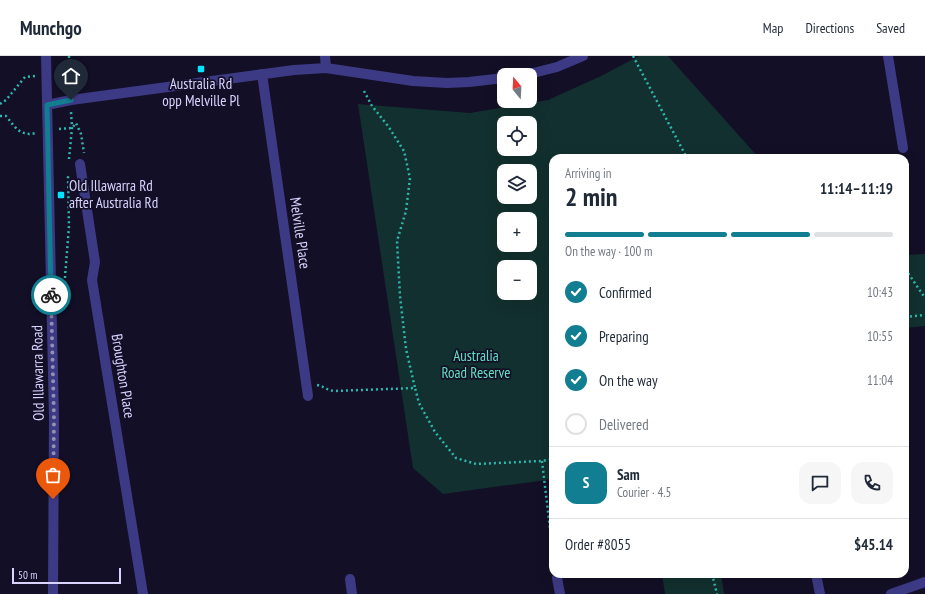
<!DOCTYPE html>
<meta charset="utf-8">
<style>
body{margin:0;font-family:"PT Sans Narrow",sans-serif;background:#f6f6f7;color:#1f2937;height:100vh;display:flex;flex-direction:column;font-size:15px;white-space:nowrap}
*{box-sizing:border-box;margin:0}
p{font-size:13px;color:#747a83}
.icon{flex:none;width:22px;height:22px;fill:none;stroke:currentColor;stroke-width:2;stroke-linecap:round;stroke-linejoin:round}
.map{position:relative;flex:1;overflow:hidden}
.sheet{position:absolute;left:549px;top:98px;width:360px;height:424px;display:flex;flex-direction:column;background:#fff;border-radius:12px;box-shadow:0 4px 16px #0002}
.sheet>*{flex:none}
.needle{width:26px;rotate:342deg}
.tools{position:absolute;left:497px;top:12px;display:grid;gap:8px}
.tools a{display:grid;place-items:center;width:40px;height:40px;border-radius:8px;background:#fff;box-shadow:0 4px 16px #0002;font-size:20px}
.scale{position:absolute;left:12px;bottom:10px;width:109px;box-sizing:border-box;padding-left:4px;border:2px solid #d9d4ff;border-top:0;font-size:11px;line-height:14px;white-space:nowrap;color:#d9d4ff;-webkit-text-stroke:3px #130f26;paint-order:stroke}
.pin{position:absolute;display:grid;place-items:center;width:34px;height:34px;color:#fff;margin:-41px -17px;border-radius:50% 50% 50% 0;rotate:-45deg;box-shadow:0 0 4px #0007}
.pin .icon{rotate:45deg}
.courier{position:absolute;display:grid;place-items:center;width:40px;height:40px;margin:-20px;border:3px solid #117e91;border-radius:50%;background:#fff;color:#222;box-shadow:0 1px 5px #0007}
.head em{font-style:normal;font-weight:800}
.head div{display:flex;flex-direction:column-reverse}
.head{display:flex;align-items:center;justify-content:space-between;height:68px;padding:0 16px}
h1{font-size:26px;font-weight:800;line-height:30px}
.bar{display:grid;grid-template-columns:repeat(4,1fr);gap:6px 4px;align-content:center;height:48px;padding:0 16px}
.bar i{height:5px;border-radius:3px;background:#e0e1e3}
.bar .on{background:#117e91}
.bar p{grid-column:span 4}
.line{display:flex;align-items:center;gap:10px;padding:0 16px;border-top:1px solid #e0e1e3}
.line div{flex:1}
.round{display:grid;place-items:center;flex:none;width:42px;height:42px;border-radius:12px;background:#f6f6f7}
ol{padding:0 16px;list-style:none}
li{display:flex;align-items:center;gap:12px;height:44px}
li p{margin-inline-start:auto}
li .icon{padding:4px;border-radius:50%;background:#117e91;color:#fff;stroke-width:4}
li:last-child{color:#747a83}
li i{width:22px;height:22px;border:2px solid #e0e1e3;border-radius:50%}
header{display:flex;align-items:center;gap:24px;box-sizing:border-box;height:56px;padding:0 20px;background:#fff;border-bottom:1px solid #e0e1e3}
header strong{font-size:19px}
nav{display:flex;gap:22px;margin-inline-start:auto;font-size:14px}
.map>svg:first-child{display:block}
.green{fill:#12302f;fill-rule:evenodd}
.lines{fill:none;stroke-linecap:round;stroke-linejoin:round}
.path{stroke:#2fb8b0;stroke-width:2.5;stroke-dasharray:2 3;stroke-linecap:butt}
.minor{stroke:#3d3a85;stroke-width:10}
.tertiary{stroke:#3d3a85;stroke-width:10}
.done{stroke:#948fb3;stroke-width:4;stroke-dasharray:0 7.2}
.route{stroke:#117e91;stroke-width:5}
.poi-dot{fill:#00e5ff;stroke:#130f26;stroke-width:1.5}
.labels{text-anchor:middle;stroke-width:3.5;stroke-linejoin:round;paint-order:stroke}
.poi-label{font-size:15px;fill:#d9d4ff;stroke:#130f26}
.street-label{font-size:15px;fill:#d9d4ff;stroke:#130f26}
.park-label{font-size:15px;fill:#5fe0c0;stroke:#130f26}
</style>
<header>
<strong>Munchgo</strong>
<nav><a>Map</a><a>Directions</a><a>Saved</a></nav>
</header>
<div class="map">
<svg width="925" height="538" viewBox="0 0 925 538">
<rect width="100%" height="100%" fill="#130f26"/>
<!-- green -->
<g class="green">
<path d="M639 0H668L759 102H553V423L443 438 413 412 358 48 470 57 548 44 601 20ZM504 67H530V93H504ZM504 115H530V141H504ZM504 163H530V189H504ZM504 211H530V237H504Z"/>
<path d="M925 198V270L905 272V199Z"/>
<path d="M662 518H721L724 538H665Z"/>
</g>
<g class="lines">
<!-- path -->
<g class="path">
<path d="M69 0 70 33"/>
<path d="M633 0 687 102"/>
<path d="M58 19H69"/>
<path d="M364 35 372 50 388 70 404 95 410 122 406 155 397 185 400 240 406 293 415 332"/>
<path d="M0 48 6 44 25 21 35 20"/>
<path d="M0 60H6C15 71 20 81 36 77"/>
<path d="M59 73 72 72 76 67 81 78 84 97"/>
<path d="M69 103 72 72 71 56"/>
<path d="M905 163 906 214 925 242"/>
<path d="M65 247V221L69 170 68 120"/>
<path d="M905 261 925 259"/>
<path d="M317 329C323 330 327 334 334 335L415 332 419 347 435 376 456 402 476 408 542 405 553 403"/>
<path d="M542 405 553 498"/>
<path d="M712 518 717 538"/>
</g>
<!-- minor -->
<g class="minor">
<path d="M325 0 326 12"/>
<path d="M888 0 903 92"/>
<path d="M262 18 308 340"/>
<path d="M525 19 557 11 583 0"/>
<path d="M47 49 71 44 294 14 326 12 413 25 447 27 469 26 504 22"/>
<path d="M80 108 95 206 92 224 143 538"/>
<path d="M816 518 820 538"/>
<path d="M557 522 560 538"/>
<path d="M350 523 352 538"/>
<path d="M891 538 925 526"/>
</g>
<!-- tertiary -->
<path class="tertiary" d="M46 0 54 363 53 538"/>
</g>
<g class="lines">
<!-- done -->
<path class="done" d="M51 239 54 363 53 443"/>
<!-- route -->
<path class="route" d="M51 239 47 49 71 44"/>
</g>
<!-- markers -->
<g class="poi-dot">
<rect x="197" y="9" width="8" height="8" rx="2"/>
<rect x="57" y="135" width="8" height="8" rx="2"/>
</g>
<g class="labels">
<!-- poi labels -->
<g class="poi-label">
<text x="201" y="33">Australia Rd<tspan x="201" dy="17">opp Melville Pl</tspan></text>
<text x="69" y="135" text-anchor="start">Old Illawarra Rd<tspan x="69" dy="17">after Australia Rd</tspan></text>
</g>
<!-- street labels -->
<g class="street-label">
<text transform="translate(300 177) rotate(82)" y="5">Melville Place</text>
<text transform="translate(38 317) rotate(-91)" y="5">Old Illawarra Road</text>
<text transform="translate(123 320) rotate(81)" y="5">Broughton Place</text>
</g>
<!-- park labels -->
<g class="park-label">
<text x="476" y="305">Australia<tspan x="476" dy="17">Road Reserve</tspan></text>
</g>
</g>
</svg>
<div class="tools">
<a><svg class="needle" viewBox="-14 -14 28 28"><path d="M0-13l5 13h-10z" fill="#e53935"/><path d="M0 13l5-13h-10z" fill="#747a83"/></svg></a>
<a><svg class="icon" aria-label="locate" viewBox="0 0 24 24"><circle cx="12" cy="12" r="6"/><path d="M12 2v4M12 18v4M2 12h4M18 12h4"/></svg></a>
<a><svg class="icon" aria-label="layers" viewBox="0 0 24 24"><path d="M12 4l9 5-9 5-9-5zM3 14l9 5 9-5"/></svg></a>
<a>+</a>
<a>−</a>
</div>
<div class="scale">50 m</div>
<div class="pin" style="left:53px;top:443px;background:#ea580c"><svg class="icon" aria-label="bag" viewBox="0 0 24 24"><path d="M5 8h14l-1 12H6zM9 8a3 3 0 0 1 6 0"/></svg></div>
<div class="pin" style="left:71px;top:44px;background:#1f2937"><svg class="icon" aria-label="home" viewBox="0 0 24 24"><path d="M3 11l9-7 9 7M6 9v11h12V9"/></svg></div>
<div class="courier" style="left:51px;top:239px"><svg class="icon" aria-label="bike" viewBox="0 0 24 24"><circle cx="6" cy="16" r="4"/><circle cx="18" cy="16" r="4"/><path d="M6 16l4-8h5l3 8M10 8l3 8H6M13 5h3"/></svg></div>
<section class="sheet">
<div class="head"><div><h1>2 min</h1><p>Arriving in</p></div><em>11:14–11:19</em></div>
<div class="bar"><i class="on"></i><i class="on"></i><i class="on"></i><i></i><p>On the way · 100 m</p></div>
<ol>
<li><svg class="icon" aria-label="check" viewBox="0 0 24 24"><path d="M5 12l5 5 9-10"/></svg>Confirmed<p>10:43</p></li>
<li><svg class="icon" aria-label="check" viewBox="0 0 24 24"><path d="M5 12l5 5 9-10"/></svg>Preparing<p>10:55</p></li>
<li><svg class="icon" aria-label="check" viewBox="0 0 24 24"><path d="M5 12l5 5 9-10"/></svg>On the way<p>11:04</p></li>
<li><i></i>Delivered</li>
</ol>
<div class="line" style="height:72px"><b class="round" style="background:#117e91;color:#fff">S</b><div><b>Sam</b><p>Courier · 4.5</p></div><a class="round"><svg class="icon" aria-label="chat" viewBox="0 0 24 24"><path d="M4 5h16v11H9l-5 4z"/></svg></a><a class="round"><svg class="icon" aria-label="phone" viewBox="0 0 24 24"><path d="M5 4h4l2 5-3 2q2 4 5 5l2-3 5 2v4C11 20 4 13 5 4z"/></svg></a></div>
<div class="line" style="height:52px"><div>Order #8055</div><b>$45.14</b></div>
</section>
</div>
